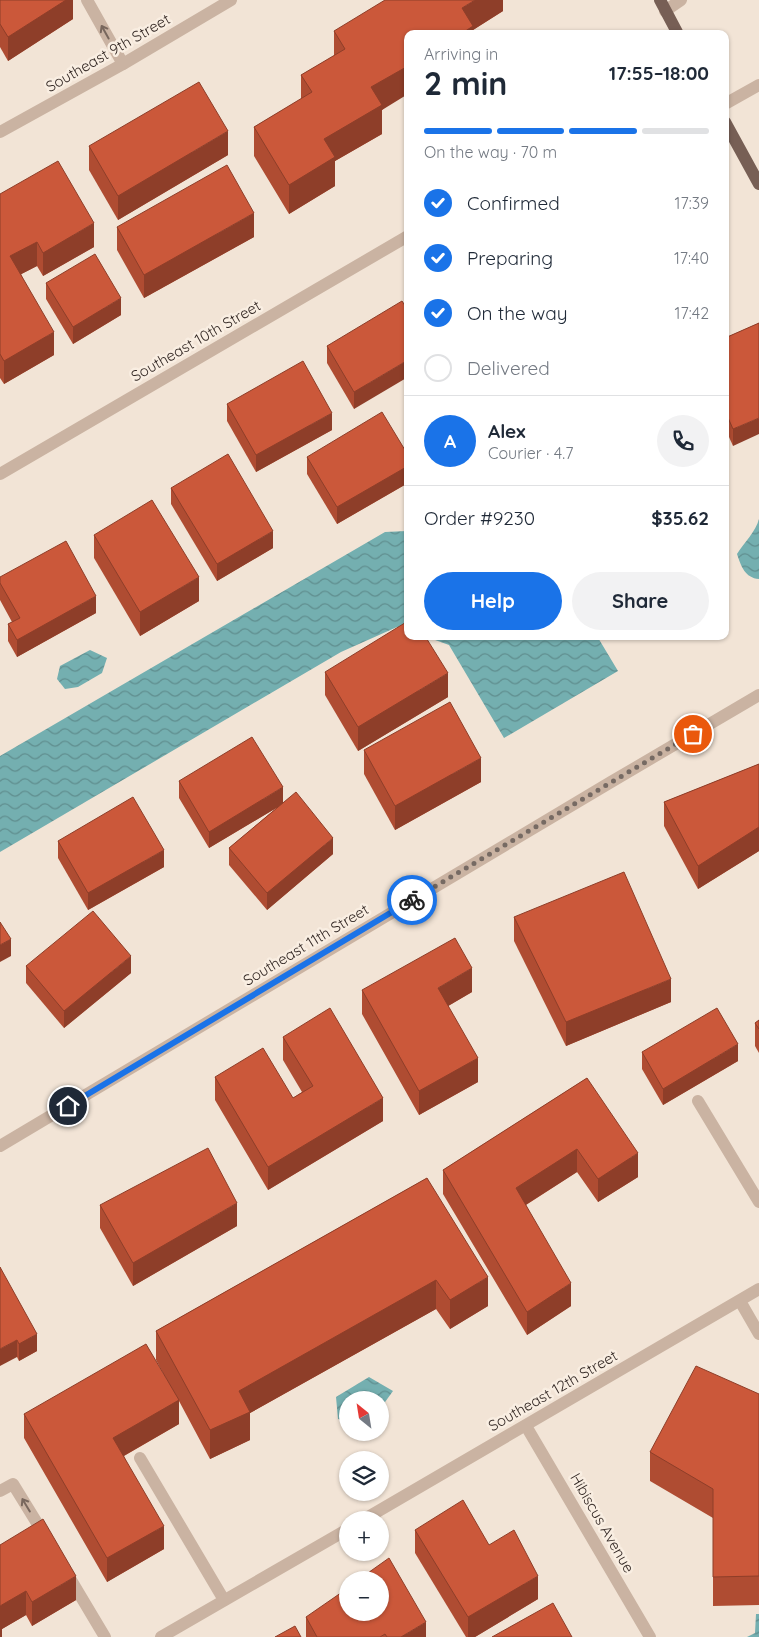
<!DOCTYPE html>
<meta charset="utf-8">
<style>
body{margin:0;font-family:Quicksand,sans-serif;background:#f2f2f3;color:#1f2937;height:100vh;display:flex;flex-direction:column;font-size:19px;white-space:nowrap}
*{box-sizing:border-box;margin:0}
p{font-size:16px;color:#747a83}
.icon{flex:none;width:28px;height:28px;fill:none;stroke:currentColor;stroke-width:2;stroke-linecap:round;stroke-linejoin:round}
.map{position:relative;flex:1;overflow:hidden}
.panel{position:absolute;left:404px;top:30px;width:325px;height:610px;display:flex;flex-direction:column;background:#fff;border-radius:10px;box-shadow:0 1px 4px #0004}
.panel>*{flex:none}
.needle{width:32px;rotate:330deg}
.tools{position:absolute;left:339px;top:1391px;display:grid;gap:10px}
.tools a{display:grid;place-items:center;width:50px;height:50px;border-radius:50%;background:#fff;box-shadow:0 1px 4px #0004;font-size:25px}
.pin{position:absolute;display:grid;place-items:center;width:42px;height:42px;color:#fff;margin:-21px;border:2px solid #fff;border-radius:50%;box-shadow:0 1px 5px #0007}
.courier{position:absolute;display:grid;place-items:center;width:50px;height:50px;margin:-25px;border:4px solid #1a73e8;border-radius:50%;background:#fff;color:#222;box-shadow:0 1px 6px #0007}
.headline em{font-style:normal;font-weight:700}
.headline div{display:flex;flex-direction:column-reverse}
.headline{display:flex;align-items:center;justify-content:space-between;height:85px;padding:0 20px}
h1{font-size:32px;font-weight:700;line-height:38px}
.bar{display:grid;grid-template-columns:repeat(4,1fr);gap:8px 5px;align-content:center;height:60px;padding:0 20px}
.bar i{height:6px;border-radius:4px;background:#e0e1e3}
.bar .current{background:#1a73e8}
.bar p{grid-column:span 4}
.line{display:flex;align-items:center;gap:12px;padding:0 20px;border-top:1px solid #e0e1e3}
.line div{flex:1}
.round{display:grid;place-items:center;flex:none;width:52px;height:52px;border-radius:26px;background:#f2f2f3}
ol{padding:0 20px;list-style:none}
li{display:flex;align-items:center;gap:15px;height:55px}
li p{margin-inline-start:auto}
li .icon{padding:5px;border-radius:50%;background:#1a73e8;color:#fff;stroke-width:4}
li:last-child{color:#747a83}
li i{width:28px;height:28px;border:2px solid #e0e1e3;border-radius:50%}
.primary-button{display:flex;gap:10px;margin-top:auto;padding:10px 20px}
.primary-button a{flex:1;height:58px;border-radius:30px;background:#1a73e8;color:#fff;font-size:20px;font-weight:700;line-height:58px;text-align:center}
.primary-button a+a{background:#f2f2f3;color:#1f2937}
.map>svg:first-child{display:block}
.water{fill:url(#water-waves)}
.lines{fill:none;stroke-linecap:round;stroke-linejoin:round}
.service{stroke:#cab3a2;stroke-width:12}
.minor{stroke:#cab3a2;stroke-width:12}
.primary{stroke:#775f55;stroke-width:12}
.wall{fill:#af4c32}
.shaded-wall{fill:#8e3e29}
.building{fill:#cb583a;stroke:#8e3e29}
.oneway{stroke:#78675d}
.done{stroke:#766a63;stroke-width:5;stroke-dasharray:0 9}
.route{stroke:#1a73e8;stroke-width:6}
.labels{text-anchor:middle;stroke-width:5;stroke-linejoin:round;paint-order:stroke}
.street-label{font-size:15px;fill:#342925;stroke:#f9eee2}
</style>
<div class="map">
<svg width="759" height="1637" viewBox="0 0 759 1637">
<defs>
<pattern id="water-waves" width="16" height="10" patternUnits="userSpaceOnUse" patternTransform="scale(1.25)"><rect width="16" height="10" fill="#74afb0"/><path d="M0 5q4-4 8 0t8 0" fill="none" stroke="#608e8f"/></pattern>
</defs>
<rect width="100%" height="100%" fill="#f2e4d6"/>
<!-- water -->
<g class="water">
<path d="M759 519V579C745 578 741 566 737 554 744 543 756 531 759 519Z"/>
<path d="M407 531V630L397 627 341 652 0 852V756L385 532Z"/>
<path d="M424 636H597L618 671 504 738 449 645Z"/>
<path d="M90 650 107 658 102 673 78 687 65 689 57 679 60 666Z"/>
<path d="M369 1377 393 1391 380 1409V1400H348L347 1421 338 1419 336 1397Z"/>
<path d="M756 1614H759V1637H747L755 1633Z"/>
</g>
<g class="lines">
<!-- service -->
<g class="service">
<path d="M87 0 123 64"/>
<path d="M665 11 681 0"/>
<path d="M725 104 759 85"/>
<path d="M698 1101 759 1202"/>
<path d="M740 1301 759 1334"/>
<path d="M140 1458 224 1600"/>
<path d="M0 1491 13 1484 45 1536"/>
<path d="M68 1575 105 1637"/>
</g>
<!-- minor -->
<g class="minor">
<path d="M0 132 123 64 231 0"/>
<path d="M0 474 408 236"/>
<path d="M0 1146 611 782 759 695"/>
<path d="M526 1426 650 1637"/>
<path d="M363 1520 759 1289"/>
<path d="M161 1637 348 1529"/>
</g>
<!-- primary -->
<g class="primary">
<path d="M660 0 678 34"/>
<path d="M725 122 759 184"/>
</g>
</g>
<!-- wall -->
<g class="wall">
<path d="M0 0H73V19L8 61 0 47Z"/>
<path d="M503 0V11L473 30V34L382 110V134L335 161V186L289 214 254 156V127L301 99V75L334 56V31Z"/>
<path d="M89 146 228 155 118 220 89 170Z"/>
<path d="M0 194 94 247 43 276 37 266 21 274 54 355 4 384 0 378Z"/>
<path d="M117 227 254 237 144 298 117 250Z"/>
<path d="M46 283 121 315 73 344 46 299Z"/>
<path d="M408 310 354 409 327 363V346Z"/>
<path d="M759 323 733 446 725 428V338Z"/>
<path d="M227 404 332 430 256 472 227 421Z"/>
<path d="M408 455V483L337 524 307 474V457Z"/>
<path d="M171 488 273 548 217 581 171 504Z"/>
<path d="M94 535 199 601 140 636 94 558Z"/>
<path d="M0 577 96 613 17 657 8 641V624L12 622 0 600Z"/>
<path d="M325 672 448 697 358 751 325 695Z"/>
<path d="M364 750 481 782 395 830 364 774Z"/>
<path d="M759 764V851L698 889 664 826V802Z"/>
<path d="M179 781 283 803 333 854 267 910 229 865V848L278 807 209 848 179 798Z"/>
<path d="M58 841 164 867 88 910 58 858Z"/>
<path d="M514 917 671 1002 566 1046 514 941Z"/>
<path d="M26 966 131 973 64 1028 26 983Z"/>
<path d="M362 990 472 992 448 1006 478 1082 419 1115 362 1014Z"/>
<path d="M759 1020V1053L755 1046V1023Z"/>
<path d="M283 1037 383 1121 268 1190 215 1100V1077L293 1098 302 1092 283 1060Z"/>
<path d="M642 1052 738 1061 663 1105 642 1069Z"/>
<path d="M587 1078 638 1177 598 1202 577 1172 526 1205 571 1306 527 1335 443 1194V1170Z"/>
<path d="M427 1178 488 1306 450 1329 436 1309 250 1413V1440L210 1459 179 1401V1424L124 1456 164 1549 107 1582 24 1438V1414L169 1384 156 1360V1331Z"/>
<path d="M100 1205 237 1226 133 1286 100 1228Z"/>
<path d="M0 1267 37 1351 19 1361 17 1357Z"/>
<path d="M759 1394V1605L713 1606V1518L650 1481V1452Z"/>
<path d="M415 1530 489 1545 538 1599 475 1637H466L415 1553Z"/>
<path d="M0 1545 76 1600 32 1626 26 1615 2 1629V1637Z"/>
<path d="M306 1617 426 1637H306Z"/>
</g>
<!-- shaded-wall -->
<g class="shaded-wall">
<path d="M66 0H73V19L8 61V37Z"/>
<path d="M475 0H503V11L473 30V34H461L462 8Z"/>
<path d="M408 66V94L382 110V134L335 161V186L289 214V185L324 139 371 87Z"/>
<path d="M228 131V155L118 220V196Z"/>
<path d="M254 213V237L144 298V275Z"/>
<path d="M94 223V247L43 276V253Z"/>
<path d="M37 242V266L10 280V256Z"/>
<path d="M121 298V315L73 344V327Z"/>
<path d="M54 332V355L4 384V361Z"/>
<path d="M408 360V377L354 409V392Z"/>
<path d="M332 413V430L256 472V455Z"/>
<path d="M759 418V434L733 446V429Z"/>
<path d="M408 466V483L337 524V507Z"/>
<path d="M273 531V548L217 581V564Z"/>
<path d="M199 577V601L140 636V612Z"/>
<path d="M96 596V613L17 657V640Z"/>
<path d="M448 673V697L358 751V727Z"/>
<path d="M481 758V782L395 830V806Z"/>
<path d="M283 787V804L209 848V832Z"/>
<path d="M759 827V851L698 889V866Z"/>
<path d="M333 838V854L267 910V893Z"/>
<path d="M164 850V867L88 910V893Z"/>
<path d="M11 939V956L0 962V945Z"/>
<path d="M131 956V973L64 1028V1011Z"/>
<path d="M472 968V992L438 1012V988Z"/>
<path d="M671 979V1002L566 1046V1022Z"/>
<path d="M738 1044V1061L663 1105V1089Z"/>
<path d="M478 1058V1082L419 1115V1091Z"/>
<path d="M383 1098V1121L268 1190V1167Z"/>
<path d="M577 1149V1172L516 1211V1188Z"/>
<path d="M638 1153V1177L598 1202V1179Z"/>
<path d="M237 1203V1226L133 1286V1263Z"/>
<path d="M488 1277V1306L450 1329V1300Z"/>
<path d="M436 1280V1309L250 1413V1440L210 1459V1430L239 1391Z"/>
<path d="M571 1283V1306L527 1335V1312Z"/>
<path d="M37 1334V1351L19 1361V1344Z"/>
<path d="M17 1340V1357L0 1366V1349Z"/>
<path d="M179 1400V1424L113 1462V1438Z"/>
<path d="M164 1526V1549L107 1582V1558Z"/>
<path d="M76 1576V1600L32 1626V1602Z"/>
<path d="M538 1576V1599L475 1637H468V1617Z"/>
<path d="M26 1591V1615L2 1629V1637H0V1606Z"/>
<path d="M426 1622V1637H401Z"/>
</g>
<!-- building -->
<g class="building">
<path d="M0 0H66L8 37 0 24Z"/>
<path d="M385 0H475L462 8 473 26 461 34H408V66L371 87 382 105 324 139 335 157 289 185 254 127 312 92 301 75 345 49 334 31Z"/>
<path d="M199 82 228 131 118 196 89 146Z"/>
<path d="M58 161 94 223 43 253 37 242 10 256 54 332 4 361 0 354V194Z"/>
<path d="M227 165 254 213 144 275 117 227Z"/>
<path d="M95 254 121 298 73 327 46 283Z"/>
<path d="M402 301 408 310V360L354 392 327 346Z"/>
<path d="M759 323V418L733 429 725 411V338Z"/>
<path d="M303 361 332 413 256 455 227 404Z"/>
<path d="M382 412 408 455V466L337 507 307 457Z"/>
<path d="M228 454 273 531 217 564 171 488Z"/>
<path d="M152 500 199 577 140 612 94 535Z"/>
<path d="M66 541 96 596 17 640 8 624 20 618 0 583V577Z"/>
<path d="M408 621V636H425L448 673 358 727 325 672Z"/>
<path d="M450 702 481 758 395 806 364 750Z"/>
<path d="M252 737 283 787 209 832 179 781Z"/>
<path d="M759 764V827L698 866 664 802Z"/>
<path d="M296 792 333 838 267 893 229 848Z"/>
<path d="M133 797 164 850 88 893 58 841Z"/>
<path d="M624 872 671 979 566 1022 514 917Z"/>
<path d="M93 911 131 956 64 1011 26 966Z"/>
<path d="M0 922 11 939 0 945Z"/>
<path d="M455 938 472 968 438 988 478 1058 419 1091 362 990Z"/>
<path d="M330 1008 383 1098 268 1167 215 1077 263 1048 293 1098 313 1086 283 1037Z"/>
<path d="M717 1008 738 1044 663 1089 642 1052Z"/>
<path d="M759 1020V1029L755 1023Z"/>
<path d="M587 1078 638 1153 598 1179 577 1149 516 1188 571 1283 527 1312 443 1170Z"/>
<path d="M208 1148 237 1203 133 1263 100 1205Z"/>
<path d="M427 1178 488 1277 450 1300 436 1280 239 1391 250 1412 210 1430 156 1331Z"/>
<path d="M0 1267 37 1334 19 1344 17 1340 0 1349Z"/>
<path d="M146 1344 179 1400 113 1438 164 1526 107 1558 24 1414Z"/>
<path d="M696 1366 759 1394V1576L713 1577V1489L650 1452Z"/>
<path d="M463 1500 489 1545 514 1530 538 1576 468 1617 415 1530Z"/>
<path d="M43 1519 76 1576 32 1602 26 1591 0 1606V1545Z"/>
<path d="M389 1558 426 1622 401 1637H387L385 1634 380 1637H317L306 1617 348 1588V1612H380V1580H358Z"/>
<path d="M553 1603 572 1637H492Z"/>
<path d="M295 1626 301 1637H275Z"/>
</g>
<!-- one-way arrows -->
<defs><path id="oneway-shaft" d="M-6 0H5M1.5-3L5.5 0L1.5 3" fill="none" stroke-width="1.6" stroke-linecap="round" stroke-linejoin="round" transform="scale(1.25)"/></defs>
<g class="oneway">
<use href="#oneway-shaft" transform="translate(105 32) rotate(-119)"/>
<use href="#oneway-shaft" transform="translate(26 1505) rotate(-121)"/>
</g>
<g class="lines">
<!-- done -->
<path class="done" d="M412 900 693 734"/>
<!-- route -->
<path class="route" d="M68 1106 412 900"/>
</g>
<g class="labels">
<!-- street labels -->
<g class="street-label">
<text transform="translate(108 53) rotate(-30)" y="5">Southeast 9th Street</text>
<text transform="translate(196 341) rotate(-30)" y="5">Southeast 10th Street</text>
<text transform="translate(306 945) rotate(-31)" y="5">Southeast 11th Street</text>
<text transform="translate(553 1391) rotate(-30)" y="5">Southeast 12th Street</text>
<text transform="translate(602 1523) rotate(60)" y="5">Hibiscus Avenue</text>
</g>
</g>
</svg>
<div class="tools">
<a><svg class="needle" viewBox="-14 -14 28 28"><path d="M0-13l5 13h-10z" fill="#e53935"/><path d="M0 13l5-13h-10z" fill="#747a83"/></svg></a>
<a><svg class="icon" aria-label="layers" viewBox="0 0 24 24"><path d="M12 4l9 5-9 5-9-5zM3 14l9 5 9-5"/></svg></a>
<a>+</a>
<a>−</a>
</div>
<div class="pin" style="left:693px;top:734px;background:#ea580c"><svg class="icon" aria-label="bag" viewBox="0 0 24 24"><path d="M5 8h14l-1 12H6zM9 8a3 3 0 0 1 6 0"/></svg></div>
<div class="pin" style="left:68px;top:1106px;background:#1f2937"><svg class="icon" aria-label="home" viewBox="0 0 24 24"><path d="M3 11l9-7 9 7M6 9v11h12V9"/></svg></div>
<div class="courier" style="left:412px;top:900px"><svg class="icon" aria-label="bike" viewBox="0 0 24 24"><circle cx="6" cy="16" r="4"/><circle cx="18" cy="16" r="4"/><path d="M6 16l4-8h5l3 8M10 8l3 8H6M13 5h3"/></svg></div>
<section class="panel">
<div class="headline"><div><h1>2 min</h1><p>Arriving in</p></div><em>17:55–18:00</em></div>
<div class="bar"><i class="current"></i><i class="current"></i><i class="current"></i><i></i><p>On the way · 70 m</p></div>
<ol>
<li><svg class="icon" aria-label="check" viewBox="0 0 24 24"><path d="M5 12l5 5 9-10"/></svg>Confirmed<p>17:39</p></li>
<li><svg class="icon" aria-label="check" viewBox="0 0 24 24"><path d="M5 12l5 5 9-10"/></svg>Preparing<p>17:40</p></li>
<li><svg class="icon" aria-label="check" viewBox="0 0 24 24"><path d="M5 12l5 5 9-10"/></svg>On the way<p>17:42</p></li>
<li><i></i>Delivered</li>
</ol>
<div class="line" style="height:90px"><b class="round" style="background:#1a73e8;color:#fff">A</b><div><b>Alex</b><p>Courier · 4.7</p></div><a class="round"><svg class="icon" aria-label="phone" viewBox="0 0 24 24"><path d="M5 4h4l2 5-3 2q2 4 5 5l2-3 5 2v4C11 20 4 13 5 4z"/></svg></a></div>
<div class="line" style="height:65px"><div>Order #9230</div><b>$35.62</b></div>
<div class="primary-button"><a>Help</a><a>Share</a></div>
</section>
</div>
